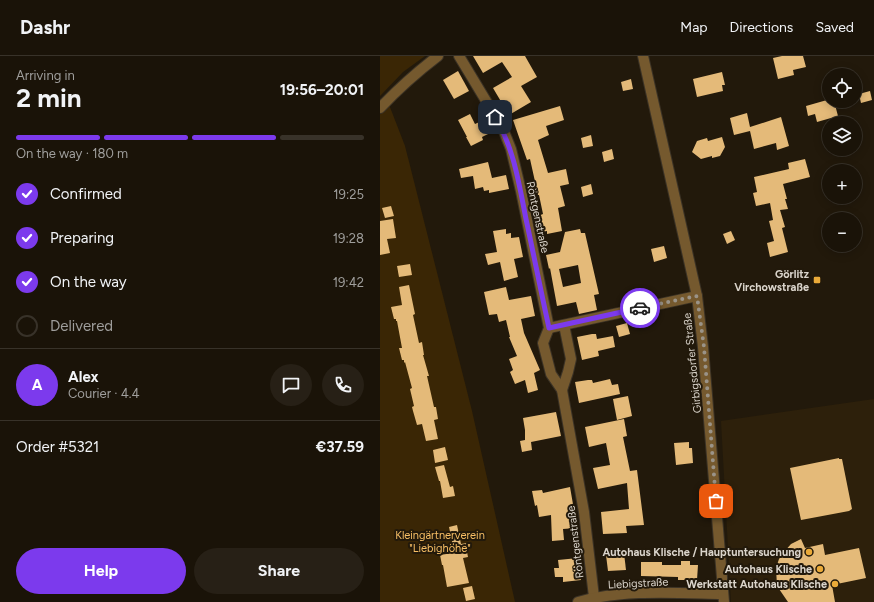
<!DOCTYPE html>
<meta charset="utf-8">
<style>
body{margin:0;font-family:Figtree,sans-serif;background:#272016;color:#f1f3f6;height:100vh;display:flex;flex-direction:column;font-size:15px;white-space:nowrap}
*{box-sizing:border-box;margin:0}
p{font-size:13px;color:#9f9e9c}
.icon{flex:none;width:22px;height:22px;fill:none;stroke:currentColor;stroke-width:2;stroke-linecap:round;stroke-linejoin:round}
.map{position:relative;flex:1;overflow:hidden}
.drawer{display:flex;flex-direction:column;background:#1a1308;width:380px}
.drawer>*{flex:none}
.buttons{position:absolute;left:442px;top:12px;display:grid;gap:8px}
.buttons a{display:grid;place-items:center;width:40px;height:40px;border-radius:50%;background:#1a1308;box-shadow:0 2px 10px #0003,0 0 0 1px #383229;font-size:20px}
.pin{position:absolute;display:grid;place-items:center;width:34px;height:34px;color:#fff;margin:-17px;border-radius:8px;box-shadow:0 2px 6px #0006}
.courier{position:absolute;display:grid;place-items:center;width:40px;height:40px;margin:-20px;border:3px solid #7c3aed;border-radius:50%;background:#fff;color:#222;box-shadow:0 1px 5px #0007}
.headline em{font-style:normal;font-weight:700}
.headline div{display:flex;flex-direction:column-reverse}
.headline{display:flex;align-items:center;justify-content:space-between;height:68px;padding:0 16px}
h1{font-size:26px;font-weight:700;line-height:30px}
.bar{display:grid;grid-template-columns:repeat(4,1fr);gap:6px 4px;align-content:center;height:48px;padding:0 16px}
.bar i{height:5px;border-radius:3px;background:#383229}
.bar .active{background:#7c3aed}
.bar p{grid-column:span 4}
.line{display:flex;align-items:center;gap:10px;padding:0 16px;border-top:1px solid #383229}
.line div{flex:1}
.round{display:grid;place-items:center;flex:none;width:42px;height:42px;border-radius:21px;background:#272016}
ol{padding:0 16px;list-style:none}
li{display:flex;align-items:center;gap:12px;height:44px}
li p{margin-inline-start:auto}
li .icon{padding:4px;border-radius:50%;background:#7c3aed;color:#fff;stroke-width:4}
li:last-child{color:#9f9e9c}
li i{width:22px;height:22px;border:2px solid #383229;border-radius:50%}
.action{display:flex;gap:8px;margin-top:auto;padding:8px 16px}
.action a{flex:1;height:46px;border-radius:24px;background:#7c3aed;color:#fff;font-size:16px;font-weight:700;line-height:46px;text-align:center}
.action a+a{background:#272016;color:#f1f3f6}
header{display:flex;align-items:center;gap:24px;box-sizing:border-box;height:56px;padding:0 20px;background:#1a1308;border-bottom:1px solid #383229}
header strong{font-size:19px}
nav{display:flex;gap:22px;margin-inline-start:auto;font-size:14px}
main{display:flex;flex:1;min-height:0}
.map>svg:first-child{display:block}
.built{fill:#2d200b}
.green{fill:#3a2605}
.building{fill:#e4ba79;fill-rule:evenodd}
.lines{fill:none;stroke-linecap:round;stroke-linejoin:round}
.minor-casing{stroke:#3c3326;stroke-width:12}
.tertiary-casing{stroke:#3c3326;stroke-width:12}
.minor{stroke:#75592e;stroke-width:10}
.tertiary{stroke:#75592e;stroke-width:10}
.done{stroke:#9a9388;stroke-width:4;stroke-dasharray:0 7.2}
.route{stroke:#7c3aed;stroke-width:5}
.poi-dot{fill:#eaaa39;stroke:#22190b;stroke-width:1.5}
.labels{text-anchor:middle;stroke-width:4;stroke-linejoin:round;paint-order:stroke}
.street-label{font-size:11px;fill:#dad4cb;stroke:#22190b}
.poi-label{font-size:11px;font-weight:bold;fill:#dad4cb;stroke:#22190b;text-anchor:end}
.park-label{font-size:11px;fill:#f8bf65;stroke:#22190b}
</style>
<header>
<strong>Dashr</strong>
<nav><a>Map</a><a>Directions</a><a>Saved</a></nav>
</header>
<main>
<section class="drawer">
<div class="headline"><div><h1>2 min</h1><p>Arriving in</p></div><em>19:56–20:01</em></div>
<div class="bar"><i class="active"></i><i class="active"></i><i class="active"></i><i></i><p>On the way · 180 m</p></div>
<ol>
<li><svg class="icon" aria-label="check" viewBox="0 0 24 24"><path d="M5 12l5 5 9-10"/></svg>Confirmed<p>19:25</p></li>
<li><svg class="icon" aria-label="check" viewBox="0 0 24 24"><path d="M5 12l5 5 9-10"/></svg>Preparing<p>19:28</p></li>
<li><svg class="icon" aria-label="check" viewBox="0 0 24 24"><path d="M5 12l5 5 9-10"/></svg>On the way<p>19:42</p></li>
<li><i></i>Delivered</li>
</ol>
<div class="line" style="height:72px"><b class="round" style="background:#7c3aed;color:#fff">A</b><div><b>Alex</b><p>Courier · 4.4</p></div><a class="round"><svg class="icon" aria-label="chat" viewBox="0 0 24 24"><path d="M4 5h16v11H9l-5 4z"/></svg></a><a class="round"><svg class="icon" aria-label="phone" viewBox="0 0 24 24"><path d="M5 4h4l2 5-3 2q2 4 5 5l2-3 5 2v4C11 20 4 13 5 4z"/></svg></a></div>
<div class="line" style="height:52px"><div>Order #5321</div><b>€37.59</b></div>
<div class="action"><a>Help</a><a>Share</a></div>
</section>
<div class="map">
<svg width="494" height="546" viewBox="0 0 494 546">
<rect width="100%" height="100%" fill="#22190b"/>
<!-- built -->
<path class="built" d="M494 343V546H351L341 365Z"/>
<!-- green -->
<g class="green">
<path d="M0 0H45L23 16 0 40Z"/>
<path d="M8 46 25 90 92 355 135 546H0V55Z"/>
</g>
<!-- building -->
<g class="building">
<path d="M93 0H145L157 21 141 30 151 46 129 59 113 32 132 21 122 6 103 17Z"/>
<path d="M402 0H423L426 11 413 14 414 19 398 23 393 2Z"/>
<path d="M78 15 89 35 74 43 63 24Z"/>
<path d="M342 16 345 29H342L343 35 317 41 313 23Z"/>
<path d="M251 23 253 33 243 35 241 26Z"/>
<path d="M490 35 492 44 481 47 479 38Z"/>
<path d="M447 44 448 47 454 45 458 60 437 66 435 58 428 60 426 50Z"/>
<path d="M180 50 184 64 166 70 169 79 158 84 168 117 186 113 189 128 180 130 185 150 178 152 182 175 167 178V175L161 176 158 160 163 158 159 139H158L150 103 147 104 133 64Z"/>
<path d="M367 57 370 71 401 61 409 90 397 94 396 87 374 93 370 75 354 79 350 62Z"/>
<path d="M90 58 95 68 108 62 111 68 112 76 102 81 103 84 91 90 86 81H87L78 64Z"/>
<path d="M211 79 213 90 203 92 201 82Z"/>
<path d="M342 81 345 91 340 100 332 102V100L321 103 312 96 317 85 327 82 328 85Z"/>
<path d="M232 93 234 103 224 106 222 96Z"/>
<path d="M425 103 430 121 403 128 407 143H405L408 153 400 154 405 171 402 172 408 196 390 201 387 187 394 185 389 165 393 164 390 147 376 150 373 137 377 136 374 121 409 113 408 107Z"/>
<path d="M108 106 112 122 126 119 129 133 109 137V134L104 135 103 131 95 133 93 120 81 122 79 113Z"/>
<path d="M211 128 213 138 203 141 201 131Z"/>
<path d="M11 150 14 160 5 162 2 152Z"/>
<path d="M13 163 16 182 7 183 10 197 0 199V165Z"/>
<path d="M126 173V178L131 177V182L139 181 143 201 134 203 138 221 124 225 120 206 108 209 105 198 117 196 113 175Z"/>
<path d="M200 173 201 177H205L219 238 214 239 217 254 199 258 196 246 177 250 170 212 169 213 166 199 180 196 185 176ZM198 209 201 227 183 231 179 213Z"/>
<path d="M351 175 355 184 347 188 343 178Z"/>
<path d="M284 190 287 202 274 206 271 193Z"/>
<path d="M30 208 32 219 19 221 17 210Z"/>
<path d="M29 229 35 258 33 259 39 287 42 286 44 299H43L49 320H47L54 351H56L58 363 54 364 58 383 46 385 42 368 37 369 33 355 32 351 34 350 30 333 32 332 25 306 24 307V304H22L19 292H22L17 265H16V263H14L11 251 22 249 19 231Z"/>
<path d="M126 231 129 244 151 240 155 260 141 263 144 277 160 314 154 317 158 334 148 337 145 324 135 328 130 316 133 314 129 303 137 300 129 281H130L126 264 119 266 117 258 109 259 104 236Z"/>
<path d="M247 267 250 278 239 281 236 270Z"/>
<path d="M212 278H216L217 283 233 280 235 291 218 295 219 300 202 304 197 281Z"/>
<path d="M230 323 232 329 238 328 240 338 199 347 195 326 208 324H212L213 327Z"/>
<path d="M248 340 252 360 237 364 233 343Z"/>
<path d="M176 356 181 380 151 386 152 394 142 396 140 385 145 384V374L143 362Z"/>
<path d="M244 363 247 380 243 381 250 415 257 414 264 469 246 470 247 477 223 478 221 456 249 453 247 427 218 433 213 412 230 409 226 387 209 391 205 371Z"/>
<path d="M309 386V392H312L313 407 296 409 294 387Z"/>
<path d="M65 391 68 404 55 407 53 394Z"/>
<path d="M459 402V403H462L472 453 469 455 421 464 410 412Z"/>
<path d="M64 409 70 431 73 430 75 440 63 442 60 425H59L55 411Z"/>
<path d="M190 431 194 454 196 472 183 473 184 484 172 485 171 459 159 461 157 449 155 450 152 435 162 434 163 437Z"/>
<path d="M77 469 81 488 87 487 88 496H87L88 501 83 502 89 527 67 531 63 509H62L60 499 73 497 72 490H73L69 471Z"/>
<path d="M421 483 425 492 443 488 445 499 479 492 486 522 452 529 455 546H408L397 530 396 512 399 503 404 496 411 488Z"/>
<path d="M244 497 246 514 228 515 226 499Z"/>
<path d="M198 502 201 524 183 526V521H175L174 512H179L178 504Z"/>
<path d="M301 505H310V509H318L317 524H298V521L261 520V506H282V509H301Z"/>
<path d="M92 530 95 543 86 545 83 532Z"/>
</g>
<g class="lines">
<defs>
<g id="minor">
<path d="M79 0 123 73 131 93 141 135 169 272 163 287 171 318 182 334 204 456 214 541"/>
<path d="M0 52C18 33 37 16 58 0"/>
<path d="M169 272 317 240"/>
<path d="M182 334 188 316 191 303 184 269"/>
<path d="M198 546C244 533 295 537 343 538"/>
</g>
<path id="tertiary" d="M263 0 317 240 323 291 344 546"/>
</defs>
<!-- minor casing -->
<use href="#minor" class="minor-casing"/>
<!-- tertiary casing -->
<use href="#tertiary" class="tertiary-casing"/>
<!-- minor -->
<use href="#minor" class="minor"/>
<!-- tertiary -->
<use href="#tertiary" class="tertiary"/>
</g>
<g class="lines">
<!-- done -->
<path class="done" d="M260 252 317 240 324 291 336 445"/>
<!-- route -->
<path class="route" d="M115 61C134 92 139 128 146 163 154 200 161 236 169 272L260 252"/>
</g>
<!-- markers -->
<g class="poi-dot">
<rect x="433" y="220" width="8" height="8" rx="2"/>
<circle cx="429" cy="496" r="4"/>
<circle cx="440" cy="513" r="4"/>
<circle cx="455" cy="528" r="4"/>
</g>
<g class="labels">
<!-- street labels -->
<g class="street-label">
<text transform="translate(158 161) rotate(78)" y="4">Röntgenstraße</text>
<text transform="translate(312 307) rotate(-96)" y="4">Girbigsdorfer Straße</text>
<text transform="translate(195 486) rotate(-97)" y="4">Röntgenstraße</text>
<text transform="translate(258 527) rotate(-3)" y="4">Liebigstraße</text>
</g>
<!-- poi labels -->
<g class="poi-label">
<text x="429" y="222">Görlitz<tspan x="429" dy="13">Virchowstraße</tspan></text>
<text x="421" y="500">Autohaus Klische / Hauptuntersuchung</text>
<text x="432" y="517">Autohaus Klische</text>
<text x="447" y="532">Werkstatt Autohaus Klische</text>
</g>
<!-- park labels -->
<g class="park-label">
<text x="60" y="483">Kleingärtnerverein<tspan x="60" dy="13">"Liebighöhe"</tspan></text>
</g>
</g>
</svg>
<div class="buttons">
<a><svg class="icon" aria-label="locate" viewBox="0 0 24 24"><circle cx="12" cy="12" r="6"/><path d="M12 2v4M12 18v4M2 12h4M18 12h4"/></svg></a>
<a><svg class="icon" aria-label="layers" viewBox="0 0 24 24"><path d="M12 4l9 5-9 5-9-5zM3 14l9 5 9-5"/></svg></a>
<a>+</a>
<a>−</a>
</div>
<div class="pin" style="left:336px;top:445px;background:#ea580c"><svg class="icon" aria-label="bag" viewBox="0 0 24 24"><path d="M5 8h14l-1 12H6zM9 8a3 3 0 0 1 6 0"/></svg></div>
<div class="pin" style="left:115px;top:61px;background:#1f2937"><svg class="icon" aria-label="home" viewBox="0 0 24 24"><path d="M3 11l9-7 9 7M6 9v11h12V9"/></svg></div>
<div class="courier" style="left:260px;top:252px"><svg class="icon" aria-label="car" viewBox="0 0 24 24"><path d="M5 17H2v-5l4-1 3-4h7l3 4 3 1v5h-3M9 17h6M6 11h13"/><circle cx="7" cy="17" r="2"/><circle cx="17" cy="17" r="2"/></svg></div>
</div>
</main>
